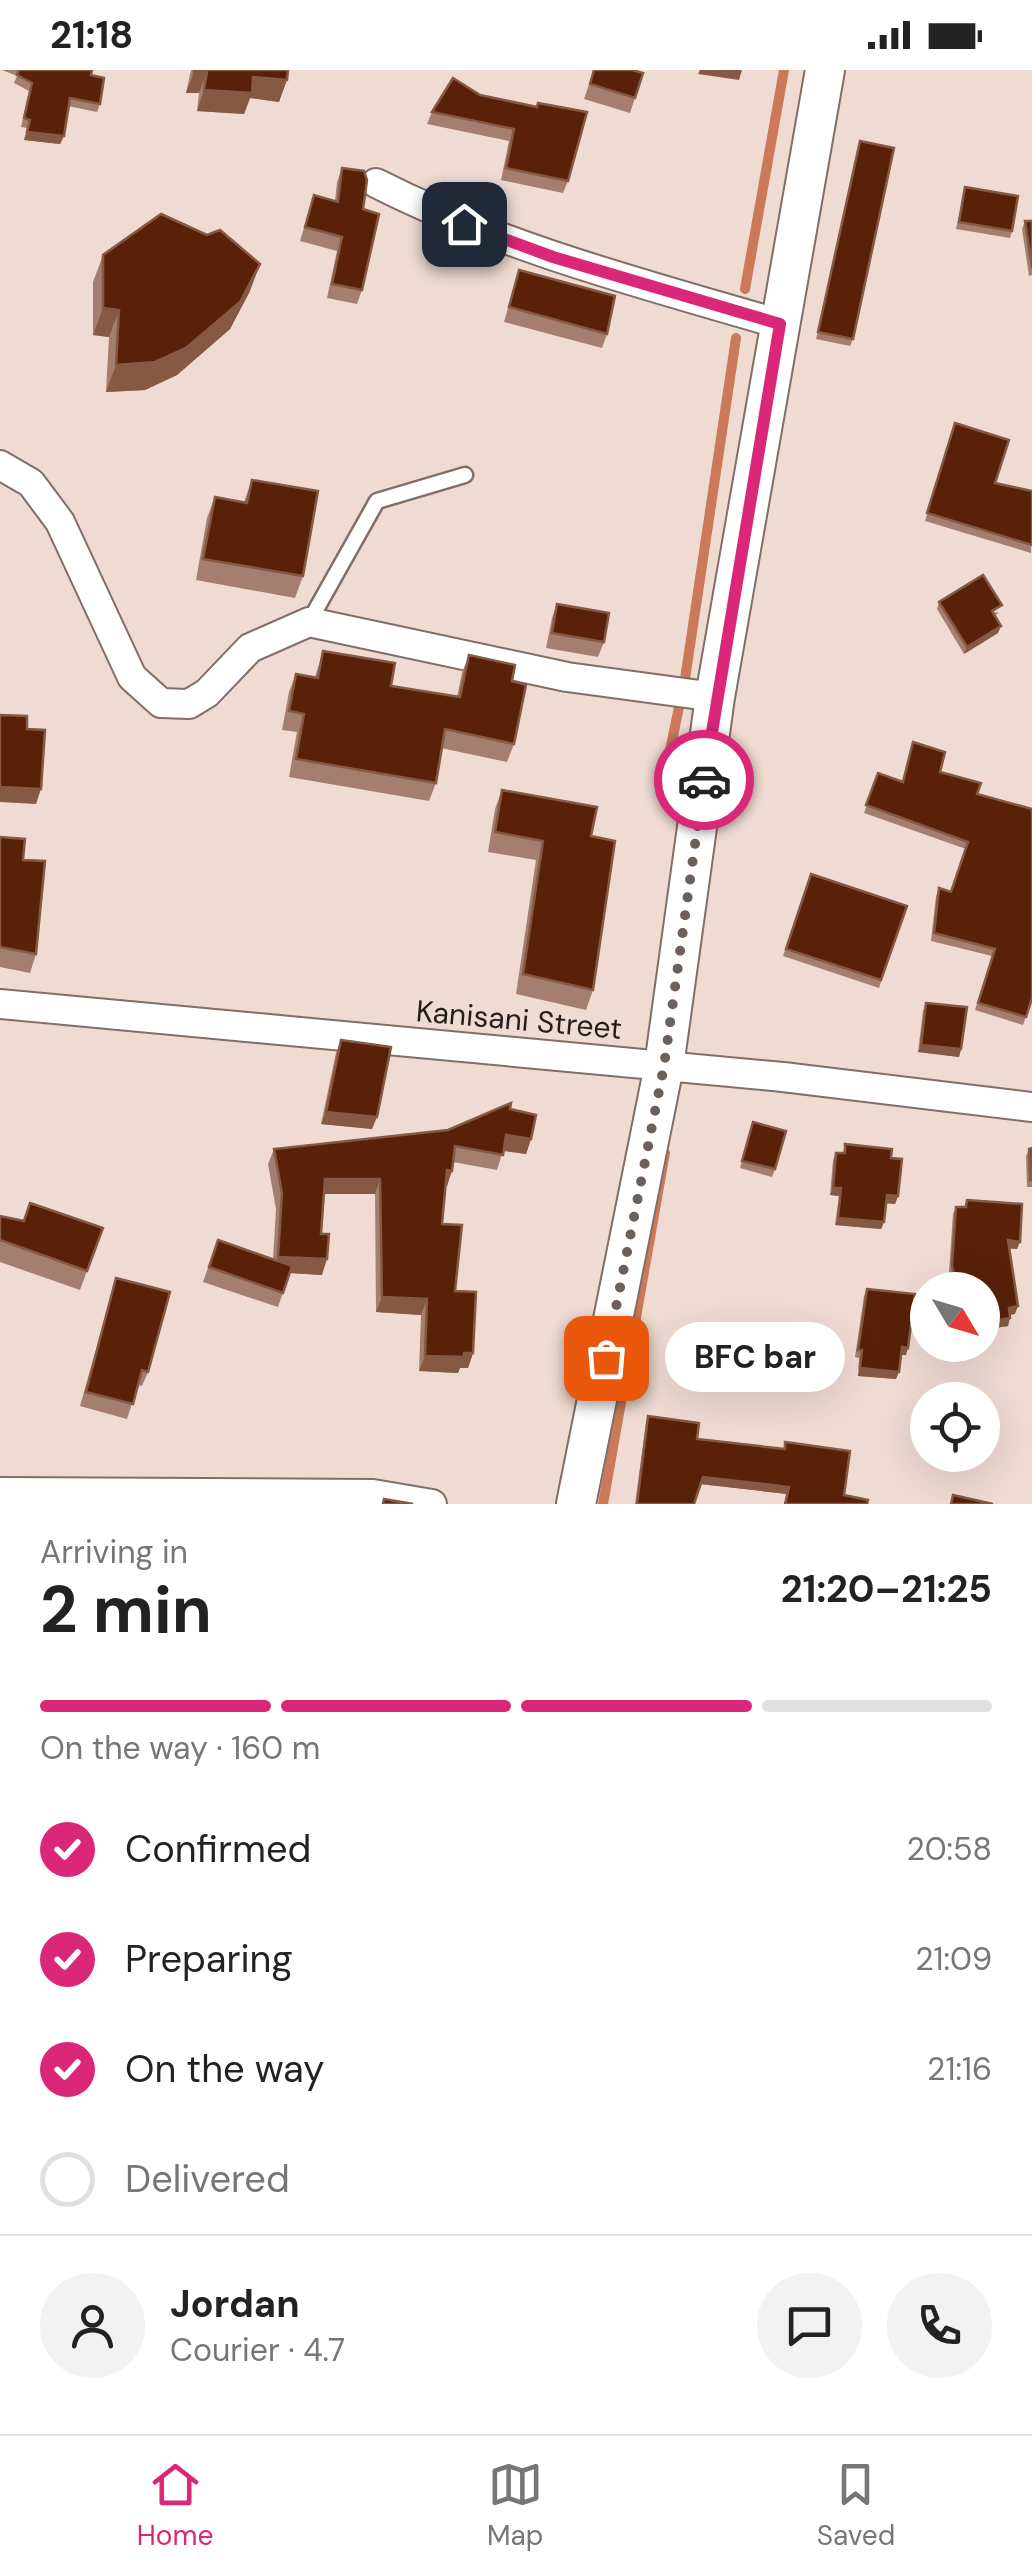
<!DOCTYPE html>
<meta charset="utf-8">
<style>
body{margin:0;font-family:"DM Sans",sans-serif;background:#f2f2f2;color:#222;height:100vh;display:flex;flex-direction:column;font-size:38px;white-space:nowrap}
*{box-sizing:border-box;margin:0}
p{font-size:32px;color:#767676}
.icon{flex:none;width:55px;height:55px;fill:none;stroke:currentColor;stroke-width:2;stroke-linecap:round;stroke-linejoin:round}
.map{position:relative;height:1434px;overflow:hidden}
.drawer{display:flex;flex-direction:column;background:#fff;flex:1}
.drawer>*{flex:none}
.needle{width:65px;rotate:128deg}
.tools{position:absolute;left:910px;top:1202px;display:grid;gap:20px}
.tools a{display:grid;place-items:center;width:90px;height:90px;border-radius:50%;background:#fff;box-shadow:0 10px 40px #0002;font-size:50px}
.pin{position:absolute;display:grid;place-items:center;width:85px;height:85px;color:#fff;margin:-42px;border-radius:20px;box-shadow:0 5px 15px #0006}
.courier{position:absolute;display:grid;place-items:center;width:100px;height:100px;margin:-50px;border:8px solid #db2777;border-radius:50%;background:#fff;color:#222;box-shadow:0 2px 12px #0007}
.bubble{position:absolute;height:70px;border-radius:35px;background:#fff;box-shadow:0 10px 40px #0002;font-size:32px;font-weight:700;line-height:70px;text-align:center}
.headline em{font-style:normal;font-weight:700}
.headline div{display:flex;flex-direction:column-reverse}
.headline{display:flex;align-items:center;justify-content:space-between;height:170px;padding:0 40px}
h1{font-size:65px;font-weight:700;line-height:75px}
.bar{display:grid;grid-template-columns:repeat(4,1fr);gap:15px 10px;align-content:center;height:120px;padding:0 40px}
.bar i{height:12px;border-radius:8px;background:#e0e0e0}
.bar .current{background:#db2777}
.bar p{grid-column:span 4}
.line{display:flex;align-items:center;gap:25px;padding:0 40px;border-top:2px solid #e0e0e0}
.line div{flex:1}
.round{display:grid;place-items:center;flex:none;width:105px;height:105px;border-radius:52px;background:#f2f2f2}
ol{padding:0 40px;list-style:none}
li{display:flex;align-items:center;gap:30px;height:110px}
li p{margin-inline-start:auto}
li .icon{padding:10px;border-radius:50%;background:#db2777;color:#fff;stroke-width:4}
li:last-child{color:#767676}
li i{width:55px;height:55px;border:5px solid #e0e0e0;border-radius:50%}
.status{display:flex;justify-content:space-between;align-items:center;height:70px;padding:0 50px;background:#fff;direction:ltr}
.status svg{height:28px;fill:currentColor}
.dock{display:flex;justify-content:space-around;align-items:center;height:140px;border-top:2px solid #e0e0e0;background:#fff;font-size:28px;color:#767676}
.dock a{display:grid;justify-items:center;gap:5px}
.dock .current{color:#db2777}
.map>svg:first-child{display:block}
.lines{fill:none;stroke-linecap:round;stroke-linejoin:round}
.stream{stroke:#ca7959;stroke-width:10}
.lane-casing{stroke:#806e67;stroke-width:19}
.street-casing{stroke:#806e67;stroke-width:32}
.secondary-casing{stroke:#806e67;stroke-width:42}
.lane{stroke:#fff;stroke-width:14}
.street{stroke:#fff;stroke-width:28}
.secondary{stroke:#fff;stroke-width:38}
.wall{fill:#a47e6e}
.shaded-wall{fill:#865945}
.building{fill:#582108;stroke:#865945;stroke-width:2.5}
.done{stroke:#6c605b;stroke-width:10;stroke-dasharray:0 18}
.route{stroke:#db2777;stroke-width:12}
.labels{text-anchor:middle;stroke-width:10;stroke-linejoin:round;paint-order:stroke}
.street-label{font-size:30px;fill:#251d1b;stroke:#f0dbd3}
</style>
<div class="status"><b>21:18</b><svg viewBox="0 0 49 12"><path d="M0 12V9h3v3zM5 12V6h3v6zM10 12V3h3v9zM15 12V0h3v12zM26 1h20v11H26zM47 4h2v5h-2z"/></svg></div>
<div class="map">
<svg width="1032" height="1434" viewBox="0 0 1032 1434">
<rect width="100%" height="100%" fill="#f0dbd3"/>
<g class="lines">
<!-- stream -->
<g class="stream">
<path d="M745 219 784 0"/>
<path d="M685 609 736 268"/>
<path d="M661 724 679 637"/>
<path d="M603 1434 665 1083"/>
</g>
<defs>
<path id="lane" d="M309 552 377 431 465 405"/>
<g id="street">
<path d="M376 113C504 178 643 214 780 254"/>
<path d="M0 395 31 413 60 452 132 607 161 633 189 634 207 623 250 578 309 552 567 607 715 627"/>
<path d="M0 934 783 1007 1032 1037"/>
<path d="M0 1422 373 1424 432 1434"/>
</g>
<path id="secondary" d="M576 1434 664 996 715 627 825 0"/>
</defs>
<!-- lane casing -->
<use href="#lane" class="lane-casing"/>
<!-- street casing -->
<use href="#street" class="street-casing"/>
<!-- secondary casing -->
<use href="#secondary" class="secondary-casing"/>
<!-- lane -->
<use href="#lane" class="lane"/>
<!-- street -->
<use href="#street" class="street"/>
<!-- secondary -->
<use href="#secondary" class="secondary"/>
</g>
<!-- wall -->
<g class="wall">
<path d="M2 0H92L91 5 100 34 97 42 68 36 64 66 60 74 24 70 27 58 21 57 29 21 14 13 17 6Z"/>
<path d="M191 0H288L279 32 250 28 244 44 197 41 199 23H186Z"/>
<path d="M594 0 643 3 630 43 584 29Z"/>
<path d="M480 25 568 111 563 123 501 110 509 71 427 54 432 42Z"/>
<path d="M860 71 853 269 850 276 816 269Z"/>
<path d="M342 98 363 139 362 220 357 234 327 228 337 181 300 171 314 125 335 131 337 112Z"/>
<path d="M965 117 1012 161 1010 168 956 159Z"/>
<path d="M1025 151H1032V205L1029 206 1022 159Z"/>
<path d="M103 185 250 221 230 259 177 305 145 320 106 322 109 267 93 265V212Z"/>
<path d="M519 200 607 264 602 278 504 252Z"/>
<path d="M955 353 995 413 1032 421 1031 483 925 451Z"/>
<path d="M252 410 303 506 295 528 196 510 207 448 215 427 244 432Z"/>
<path d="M939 532 999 543 995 545 998 563 964 584 937 539Z"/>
<path d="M557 534 604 572 598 587 546 578 552 548Z"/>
<path d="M323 581 391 616 457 627 462 603 469 585 512 611 514 674 507 692 441 678 436 713 429 731 289 707 297 662 282 660 289 622 296 604 315 607Z"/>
<path d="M940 702 977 724 1032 928 1023 955 975 940 992 886 931 871 936 826 939 818 951 822 966 779 864 743 878 703 902 711Z"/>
<path d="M502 720 591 766 593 920 586 940 516 924 536 790 488 782 495 739Z"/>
<path d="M0 767 23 790 36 884 30 903 0 897Z"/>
<path d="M811 804 907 836 879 918 783 886Z"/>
<path d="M926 933 961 979 959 987 918 982 923 941Z"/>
<path d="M341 970 372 1059 321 1054 336 983Z"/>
<path d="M510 1039 531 1069 526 1084 503 1081 497 1100 453 1092 447 1116H445L442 1154 455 1221 473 1283 468 1298H460L458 1303 419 1301 421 1245 376 1242 375 1124H324L321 1164 322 1205 290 1203 278 1237 203 1212 218 1170 273 1189 276 1139 268 1094 274 1079 448 1060Z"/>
<path d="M750 1060 775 1099 772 1107 740 1098Z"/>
<path d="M845 1074 891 1088 898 1126 895 1134 886 1133 884 1152 881 1159 835 1155 839 1126 830 1125 833 1090 836 1083H843Z"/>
<path d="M1032 1078V1117H1027L1026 1086 1029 1079Z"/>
<path d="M967 1130 1017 1179 1009 1178 1015 1244 1010 1245 1008 1256 982 1260V1220H952L949 1202 953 1144 956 1137H964Z"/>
<path d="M0 1146 24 1151 103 1158 80 1220 0 1192Z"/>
<path d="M116 1208 148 1302 142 1316 138 1315 127 1349 80 1336Z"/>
<path d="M867 1219 906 1285H901L896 1309 858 1306 859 1288 855 1287 864 1226Z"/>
<path d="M648 1346 697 1369 783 1379 785 1372 844 1425 867 1434H784L787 1424 700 1414 694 1434H635L646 1353Z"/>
</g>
<!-- shaded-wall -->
<g class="shaded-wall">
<path d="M700 0H742L739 10 698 4Z"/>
<path d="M194 2H207L199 23H186Z"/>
<path d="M253 7 287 10 279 32 250 28 244 44 197 41 204 20Z"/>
<path d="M27 62 64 66 60 74 24 70Z"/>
<path d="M260 194 250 221 230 259 177 305 145 320 106 322 116 295Z"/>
<path d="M103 238 119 240 109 267 93 265Z"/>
<path d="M1001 556 998 563 964 584 967 577Z"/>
<path d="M0 717 41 719 36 734 0 732Z"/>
<path d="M921 975 961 979 959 987 918 982Z"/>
<path d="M326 1042 377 1047 372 1059 321 1054Z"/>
<path d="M506 1065 531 1069 526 1084 500 1080Z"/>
<path d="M447 1100 452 1101 447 1116 441 1115Z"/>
<path d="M325 1109H380L375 1124H319Z"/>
<path d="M833 1118H841L839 1126 830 1125Z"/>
<path d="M887 1125 898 1126 895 1134 884 1133Z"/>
<path d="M838 1148 884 1152 881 1159 835 1155Z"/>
<path d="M1008 1170 1020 1172 1017 1179 1005 1178Z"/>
<path d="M278 1187 327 1189 322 1205 273 1202Z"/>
<path d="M382 1227 427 1229 421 1245 376 1242Z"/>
<path d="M1018 1236 1015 1244 1006 1245 1009 1238Z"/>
<path d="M1010 1248 1008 1256 982 1260V1253Z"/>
<path d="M902 1277 908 1278 906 1285H899Z"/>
<path d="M464 1283H473L468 1298H460L458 1303 419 1301 425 1286Z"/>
<path d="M860 1298 899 1302 896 1309 858 1306Z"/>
<path d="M703 1407 789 1417 787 1424 700 1414Z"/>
</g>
<!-- building -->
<g class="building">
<path d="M19 0H92L91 5 104 8 100 34 70 28 64 66 27 62 30 50 24 48 32 13 17 5Z"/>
<path d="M194 0H288L287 10 253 7 252 23 204 20 207 2H194Z"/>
<path d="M594 0H632L643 3 635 28 590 14Z"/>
<path d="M453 8 480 25 537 37 538 33 587 42 568 111 506 98 514 59 432 42Z"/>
<path d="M860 71 894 78 853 269 818 262Z"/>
<path d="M342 98 364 101 367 110 363 139 379 144 362 220 332 214 342 167 305 157 314 125 338 132Z"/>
<path d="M965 117 1018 126 1012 161 959 152Z"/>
<path d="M161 144 207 165 220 160 260 194 240 232 186 278 155 292 116 295 119 240 103 238V185Z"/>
<path d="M1025 151H1032V198Z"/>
<path d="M519 200 615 226 607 264 509 237Z"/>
<path d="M955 353 1009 370 995 413 1032 421V475L927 443Z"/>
<path d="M252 410 318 421 303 506 203 489 215 427 247 433Z"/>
<path d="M983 505 1002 535 992 541 1001 556 967 577 939 532Z"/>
<path d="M557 534 609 543 604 572 552 563Z"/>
<path d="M323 581 395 593 391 616 460 627 469 585 515 595 512 611 526 615 514 674 445 659 436 713 296 689 304 644 289 641 296 604 318 608Z"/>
<path d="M0 645 27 646V659L45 660 41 719 0 717Z"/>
<path d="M913 672 945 682 940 702 981 713 977 724 1032 739V928L1026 947 978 933 995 879 934 863 939 818 951 822 968 772 866 735 878 703 903 712Z"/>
<path d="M502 720 597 737 591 766 615 771 593 920 523 904 543 771 495 762Z"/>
<path d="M0 767 25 769 23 790 45 791 36 884 0 877Z"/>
<path d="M811 804 907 836 881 910 786 879Z"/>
<path d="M926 933 967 937 961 979 921 975Z"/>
<path d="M341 970 391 977 377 1047 326 1042Z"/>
<path d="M511 1033 510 1039 536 1045 531 1069 506 1065 503 1085 455 1076 452 1101 447 1100 442 1154 462 1155 455 1221 476 1222 473 1283H464V1287L425 1286 427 1229 382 1227 380 1109H325L321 1164H329L327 1189 278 1187 282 1123 274 1079 448 1060Z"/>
<path d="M753 1052 786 1061 775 1099 742 1091Z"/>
<path d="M845 1074 892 1079 891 1088 902 1089 898 1126 887 1125 884 1152 838 1148 841 1118H833L836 1083H845Z"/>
<path d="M1032 1078V1109L1030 1110 1029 1079Z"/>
<path d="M967 1130 1022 1134 1020 1172 1008 1170 1018 1236 1009 1238 1010 1248 982 1253V1220H956L952 1195 956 1137H966Z"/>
<path d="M30 1133 103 1158 87 1201 0 1170V1146L24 1151Z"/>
<path d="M218 1170 292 1196 283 1223 209 1197Z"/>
<path d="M116 1208 170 1222 148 1302 142 1300 133 1334 86 1322Z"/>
<path d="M867 1219 915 1224 908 1278 902 1277 899 1302 860 1298 862 1280H858Z"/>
<path d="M648 1346 699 1353 697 1369 785 1379V1372L850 1381 844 1425 868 1430 867 1434H785L789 1417 703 1407 694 1434H637Z"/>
<path d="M953 1425 993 1434H951Z"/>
<path d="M384 1429 413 1434H383Z"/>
</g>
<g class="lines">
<!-- done -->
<path class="done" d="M606 1288 664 996 704 710"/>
<!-- route -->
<path class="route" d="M464 154 553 187 780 254 704 710"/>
</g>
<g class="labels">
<!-- street labels -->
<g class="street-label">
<text transform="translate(519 950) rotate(5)" y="10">Kanisani Street</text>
</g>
</g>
</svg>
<div class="tools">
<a><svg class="needle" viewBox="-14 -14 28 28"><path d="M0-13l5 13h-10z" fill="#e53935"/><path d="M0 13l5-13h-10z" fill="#767676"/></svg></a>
<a><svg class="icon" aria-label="locate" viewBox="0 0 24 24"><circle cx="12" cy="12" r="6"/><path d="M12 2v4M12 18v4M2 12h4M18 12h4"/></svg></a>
</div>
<div class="pin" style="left:606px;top:1288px;background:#ea580c"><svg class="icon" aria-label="bag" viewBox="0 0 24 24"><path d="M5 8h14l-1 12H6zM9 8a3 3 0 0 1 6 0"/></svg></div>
<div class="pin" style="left:464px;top:154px;background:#1f2937"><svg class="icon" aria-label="home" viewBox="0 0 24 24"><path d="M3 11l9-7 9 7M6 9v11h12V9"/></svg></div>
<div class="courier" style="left:704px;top:710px"><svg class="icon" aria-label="car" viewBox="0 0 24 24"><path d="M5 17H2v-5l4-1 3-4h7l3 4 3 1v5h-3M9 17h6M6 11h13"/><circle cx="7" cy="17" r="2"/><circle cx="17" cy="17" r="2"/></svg></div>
<div class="bubble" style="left:665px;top:1252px;width:180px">BFC bar</div>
</div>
<section class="drawer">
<div class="headline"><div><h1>2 min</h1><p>Arriving in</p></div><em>21:20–21:25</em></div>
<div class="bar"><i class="current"></i><i class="current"></i><i class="current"></i><i></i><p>On the way · 160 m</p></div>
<ol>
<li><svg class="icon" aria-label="check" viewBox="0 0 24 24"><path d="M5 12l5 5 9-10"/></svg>Confirmed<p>20:58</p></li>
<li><svg class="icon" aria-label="check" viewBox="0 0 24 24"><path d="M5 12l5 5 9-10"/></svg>Preparing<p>21:09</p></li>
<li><svg class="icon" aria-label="check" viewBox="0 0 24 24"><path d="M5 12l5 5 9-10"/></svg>On the way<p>21:16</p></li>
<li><i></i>Delivered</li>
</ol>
<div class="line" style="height:180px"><a class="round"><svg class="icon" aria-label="person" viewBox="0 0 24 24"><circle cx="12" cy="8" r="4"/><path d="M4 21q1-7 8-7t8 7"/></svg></a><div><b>Jordan</b><p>Courier · 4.7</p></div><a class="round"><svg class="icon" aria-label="chat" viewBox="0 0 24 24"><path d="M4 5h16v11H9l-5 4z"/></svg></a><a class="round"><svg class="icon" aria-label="phone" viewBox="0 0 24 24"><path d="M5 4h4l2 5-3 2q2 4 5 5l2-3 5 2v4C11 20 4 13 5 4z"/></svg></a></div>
</section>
<nav class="dock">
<a class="current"><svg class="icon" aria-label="home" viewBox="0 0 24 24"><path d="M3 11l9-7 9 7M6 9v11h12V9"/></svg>Home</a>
<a><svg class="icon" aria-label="map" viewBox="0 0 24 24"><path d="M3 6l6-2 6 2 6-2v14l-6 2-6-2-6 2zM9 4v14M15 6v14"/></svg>Map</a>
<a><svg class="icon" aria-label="saved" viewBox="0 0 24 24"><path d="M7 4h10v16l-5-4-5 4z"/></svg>Saved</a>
</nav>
